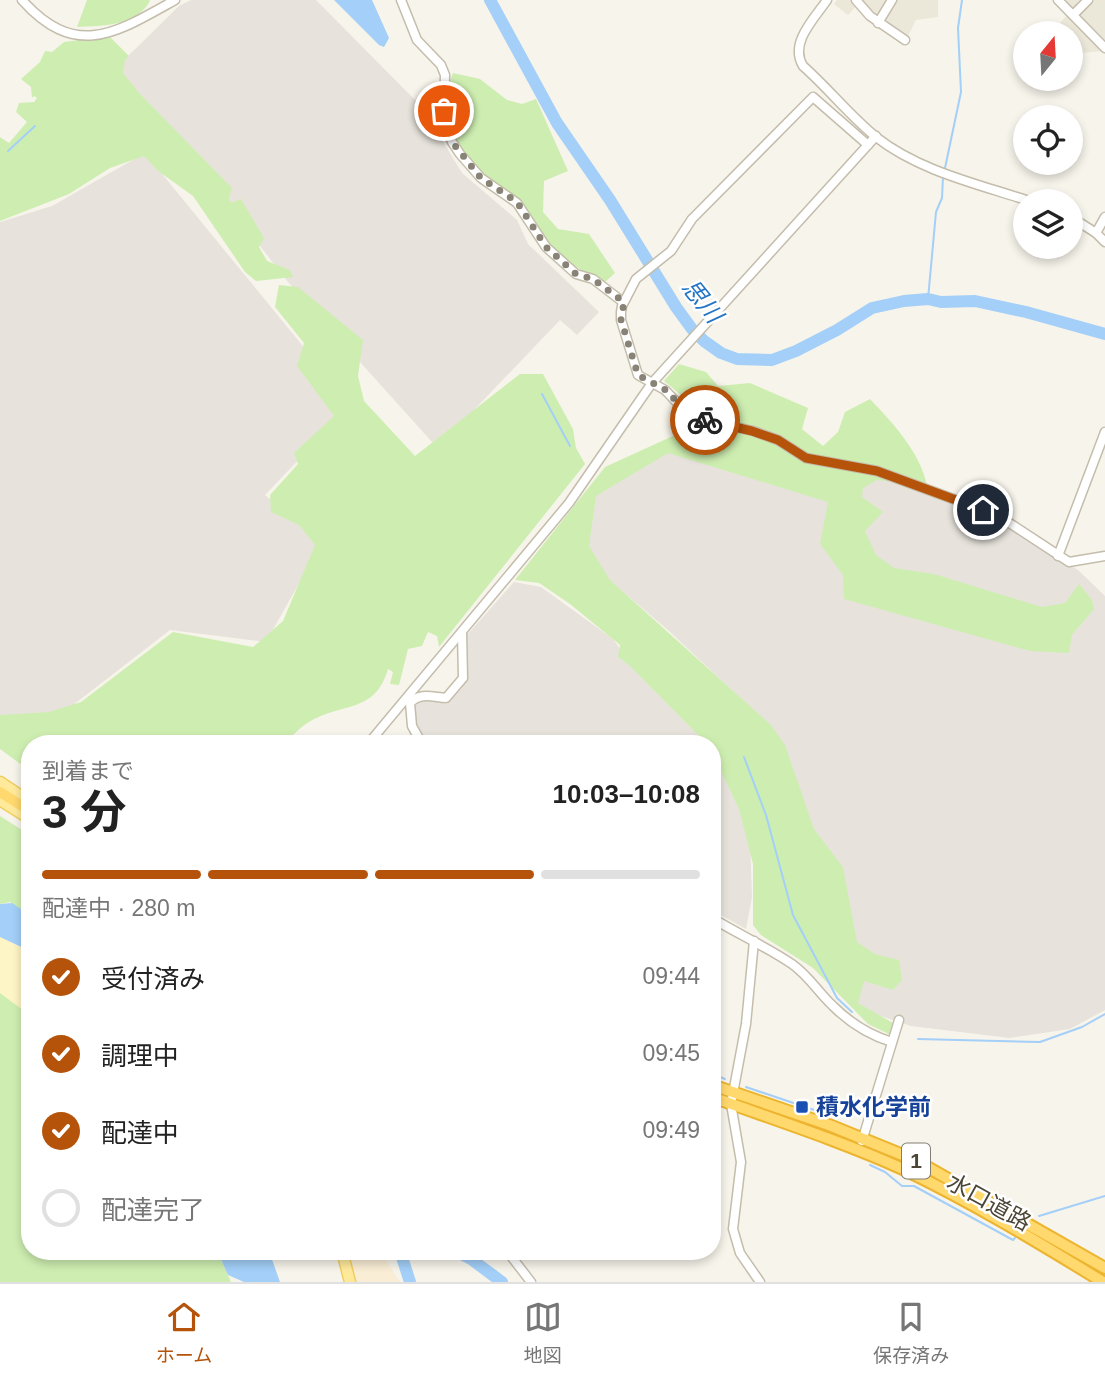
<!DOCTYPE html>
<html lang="ja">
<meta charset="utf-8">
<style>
body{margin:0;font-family:Helvetica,"Noto Sans JP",sans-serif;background:#f6f6f6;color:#222;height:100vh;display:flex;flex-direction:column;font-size:26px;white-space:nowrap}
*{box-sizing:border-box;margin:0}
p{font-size:23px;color:#767676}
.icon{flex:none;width:38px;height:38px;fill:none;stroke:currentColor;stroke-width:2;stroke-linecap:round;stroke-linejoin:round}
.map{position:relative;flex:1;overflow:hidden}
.panel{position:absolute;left:21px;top:735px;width:700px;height:525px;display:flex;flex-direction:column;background:#fff;border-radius:28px;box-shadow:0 4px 10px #0003}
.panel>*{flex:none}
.needle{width:46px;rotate:18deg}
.buttons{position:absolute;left:1013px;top:21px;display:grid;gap:14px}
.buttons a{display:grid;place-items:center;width:70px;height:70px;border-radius:50%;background:#fff;box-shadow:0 4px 10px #0003;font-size:35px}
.pin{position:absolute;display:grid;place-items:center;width:60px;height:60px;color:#fff;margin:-30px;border:4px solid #fff;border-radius:50%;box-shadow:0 2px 7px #0007}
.courier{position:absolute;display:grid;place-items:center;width:70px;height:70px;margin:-35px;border:5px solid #b45309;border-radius:50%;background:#fff;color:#222;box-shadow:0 2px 9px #0007}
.headline em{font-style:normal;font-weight:700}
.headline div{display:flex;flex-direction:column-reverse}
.headline{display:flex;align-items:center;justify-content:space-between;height:119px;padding:0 21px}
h1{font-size:46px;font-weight:700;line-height:52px}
.bar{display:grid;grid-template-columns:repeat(4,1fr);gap:10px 7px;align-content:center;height:84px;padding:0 21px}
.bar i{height:9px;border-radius:5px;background:#e0e0e0}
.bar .active{background:#b45309}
.bar p{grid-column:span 4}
ol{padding:0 21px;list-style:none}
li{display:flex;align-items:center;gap:21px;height:77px}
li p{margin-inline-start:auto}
li .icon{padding:7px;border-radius:50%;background:#b45309;color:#fff;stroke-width:4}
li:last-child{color:#767676}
li i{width:38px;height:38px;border:4px solid #e0e0e0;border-radius:50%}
.tab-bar{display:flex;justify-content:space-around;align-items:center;height:98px;border-top:2px solid #e0e0e0;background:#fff;font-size:19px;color:#767676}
.tab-bar a{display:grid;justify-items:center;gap:4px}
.tab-bar .active{color:#b45309}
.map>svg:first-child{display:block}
.residential{fill:#ebe7d9}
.commercial{fill:#f9edd5}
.industrial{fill:#e7e3dc}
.green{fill:#ceeeb1}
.sand{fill:#fdf5c5}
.water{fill:#a3cff8}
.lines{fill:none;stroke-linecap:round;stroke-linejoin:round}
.stream{stroke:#a3cff8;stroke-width:2}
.river{stroke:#a3cff8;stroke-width:12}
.minor-casing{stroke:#c4bdac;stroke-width:11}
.major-casing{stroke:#f0cf60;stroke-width:13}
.highway-casing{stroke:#edb42f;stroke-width:14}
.minor{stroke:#fff;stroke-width:8}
.major{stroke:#ffea9c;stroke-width:10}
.highway{stroke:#ffd96e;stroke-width:10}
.done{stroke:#888376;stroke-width:7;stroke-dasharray:0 12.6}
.route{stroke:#b45309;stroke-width:9}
.transit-dot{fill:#1a4fb4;stroke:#fff;stroke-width:2.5}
.labels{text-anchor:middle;stroke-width:5;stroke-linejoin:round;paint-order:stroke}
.shield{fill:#fff;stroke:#827e73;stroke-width:2}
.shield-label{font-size:21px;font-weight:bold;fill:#4c4637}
.transit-label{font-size:23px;font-weight:bold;fill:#164399;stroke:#fff;text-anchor:start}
.street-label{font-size:23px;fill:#4c4637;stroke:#fff}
.water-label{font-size:24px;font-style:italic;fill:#2475c4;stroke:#fff}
</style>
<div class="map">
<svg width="1105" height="1282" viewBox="0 0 1105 1282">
<rect width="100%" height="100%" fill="#f7f4eb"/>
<!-- residential -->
<g class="residential">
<path d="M837 0H938V17L916 20 907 38 875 16 861 1 848 15 834 4Z"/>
<path d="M1053 0H1105V54L1102 51 1071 54V33H1056L1055 29 1068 14Z"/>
</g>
<!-- commercial -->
<path class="commercial" d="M380 1251 400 1282H354L350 1261Z"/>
<!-- industrial -->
<g class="industrial">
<path d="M191 0H316L422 107 462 173 517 220 528 244 599 312 577 335 560 320 451 434 432 442 288 282 236 215 121 76 124 60 179 6Z"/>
<path d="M145 153 351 405 265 495 323 541 266 642 170 630 59 716 0 731V222L52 206Z"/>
<path d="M668 451 883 477 962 506 1017 530 1078 570 1105 596V1010L1070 1029 1009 1038 911 1026 856 1008 813 833 768 724 669 631 608 579 587 547 595 495Z"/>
<path d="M514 582 541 587 613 639 638 674 709 744H426L416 725 413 713 419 699 447 704 463 687 467 635Z"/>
<path d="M712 748 750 832 752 897 746 929 712 910Z"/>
</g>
<!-- green -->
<g class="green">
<path d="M87 0H149L150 1C136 26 103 26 77 27Z"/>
<path d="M109 36 129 56 125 60 123 73 140 94 232 188 229 198 231 203 241 199 264 238 259 247 267 261 290 270 293 277 256 281 245 272 193 196 158 171 144 156 110 168 69 194 0 221V137L9 143 27 122 16 112 19 103 34 102 37 98 34 96 32 98 31 87 21 79 40 62 45 51 52 52 64 42Z"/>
<path d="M453 73 480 79 507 100 522 104 536 99 568 171 544 181 543 212 558 229 589 234 615 273 604 283C584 272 563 260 547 243 539 234 535 221 526 212 492 176 448 162 448 104 448 92 448 84 453 73Z"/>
<path d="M279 285 298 287 363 340 358 376 364 401 415 456 520 374H543L573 429 576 448 585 464 439 647 437 636 428 632 422 646 408 649 399 685 390 684 393 672 388 669C375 714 342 702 309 722 300 727 292 737 283 744H30V771L0 749V715L49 712 81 702 173 632 253 647 283 621 315 545 299 525 271 512 270 495 298 464 294 453 334 416 297 366 304 343 275 307Z"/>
<path d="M679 364 706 372 718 386 750 383 808 408 802 429 823 446 838 432 845 412 870 399C892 422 921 453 927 486L877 480 863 488 862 497 883 512 865 531 876 555 894 568 934 574 1042 607 1065 603 1079 584 1092 600 1094 609 1072 635 1069 653 1030 651 844 599 843 575 820 544 828 502 668 453 596 496 589 546 610 580 771 725 785 745 814 829 843 867 857 942 875 954 899 960 902 980 893 990 864 981 858 1003 893 1023 901 1030 897 1038 868 1024 813 968 761 935 753 925V864L739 809 712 752V744H707L629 665 618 657 620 645 570 604 539 583 515 580 605 467 710 419 664 381Z"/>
<path d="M0 816 30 835V915L10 902 0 904Z"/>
<path d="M0 993 30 1015V1251H217L231 1282H0Z"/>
</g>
<!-- sand -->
<path class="sand" d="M0 937 30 951V1015L0 993Z"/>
<!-- water -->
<g class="water">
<path d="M334 0H372L389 38 384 47 379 45Z"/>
<path d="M12 903 30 915V951L0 937V904Z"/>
<path d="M217 1251H269L280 1282H244L228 1275Z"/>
</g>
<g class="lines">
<!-- stream -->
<g class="stream">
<path d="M8 151 35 126"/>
<path d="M945 168 961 92 958 28 962 0"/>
<path d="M928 299 936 212 942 198 943 177"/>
<path d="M542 394 570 446"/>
<path d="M744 757 766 815 793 915 837 998 852 1012"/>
<path d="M918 1039 1040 1042 1082 1027 1105 1014"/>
<path d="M712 1074 725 1079"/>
<path d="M746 1087 832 1116"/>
<path d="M870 1165 885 1172 902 1186H914L1013 1240 1015 1238"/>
<path d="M1039 1216 1105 1196"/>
</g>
<!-- river -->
<g class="river">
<path d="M490 0 557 123 610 200 676 307 692 329 704 341 721 353 737 359 772 360 796 351 837 330 872 308 904 301 928 299 941 302 975 301 1026 312 1105 334"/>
<path d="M400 1251 410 1282"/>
<path d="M455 1251 471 1259 502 1282"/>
</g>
<defs>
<g id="minor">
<path d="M22 0C76 60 116 33 175 0"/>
<path d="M401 0 417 40 441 65 445 75 444 111 446 126 452 142 460 154 481 178 517 203 546 247 576 274 593 279 623 302"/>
<path d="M827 0C814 19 789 43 803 66 828 88 850 116 876 137 919 171 978 184 1029 201"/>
<path d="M856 0 870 16 905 40"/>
<path d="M1058 0 1105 48"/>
<path d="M1073 15 1088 0"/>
<path d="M878 23 892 0"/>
<path d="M868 145 813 97 692 219 671 251 636 279 622 306 621 312V320L638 375 665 390 686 412 698 418 753 431 778 440 806 458 877 471 983 510 1011 524 1069 562 1105 556"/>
<path d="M1071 217 1096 233 1105 242"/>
<path d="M1096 233 1105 217"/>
<path d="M1058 556 1105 432"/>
<path d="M368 744 569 503 652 383 876 136"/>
<path d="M422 744 412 726 410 703C420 692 432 697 446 698L463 678 462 632"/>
<path d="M712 918C738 934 767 947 792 964 809 976 818 992 833 1006 851 1024 869 1035 892 1042"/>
<path d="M754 941 746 1024 731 1104 741 1162 733 1229 740 1253 760 1282"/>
<path d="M862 1141 899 1020"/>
<path d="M507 1251 531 1282"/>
</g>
<g id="major">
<path d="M0 782 30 802"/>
<path d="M0 800 30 819"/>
<path d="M342 1251 350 1282"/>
</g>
<g id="highway">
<path d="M0 792 30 811"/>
<path d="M712 1085 829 1125 915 1160 1105 1268"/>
<path d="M712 1097C776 1120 841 1141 903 1169 972 1202 1038 1242 1103 1282"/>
</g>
</defs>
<!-- minor casing -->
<use href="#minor" class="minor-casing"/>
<!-- major casing -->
<use href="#major" class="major-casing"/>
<!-- highway casing -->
<use href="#highway" class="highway-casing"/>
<!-- minor -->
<use href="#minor" class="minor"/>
<!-- major -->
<use href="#major" class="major"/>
<!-- highway -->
<use href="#highway" class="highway"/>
</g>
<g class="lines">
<!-- done -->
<path class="done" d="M444 111 452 142 481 178 517 202 546 247 576 274 593 279 624 302 621 320 638 375 666 390 686 412 705 420"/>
<!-- route -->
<path class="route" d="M705 420 752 431 778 440 806 458 877 471 983 510"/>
</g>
<!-- markers -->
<rect class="transit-dot" x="795" y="1100" width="14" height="14" rx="3.5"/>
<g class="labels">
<!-- shield labels -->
<rect class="shield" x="902" y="1143.5" width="28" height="35" rx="5"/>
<g class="shield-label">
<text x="916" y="1168">1</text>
</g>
<!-- transit labels -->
<g class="transit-label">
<text x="816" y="1115">積水化学前</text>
</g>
<!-- street labels -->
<g class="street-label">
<text transform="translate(989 1202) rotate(29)" y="8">水口道路</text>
</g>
<!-- water labels -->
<g class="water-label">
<text transform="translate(702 301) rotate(51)" y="8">思川</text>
</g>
</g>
</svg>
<div class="buttons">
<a><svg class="needle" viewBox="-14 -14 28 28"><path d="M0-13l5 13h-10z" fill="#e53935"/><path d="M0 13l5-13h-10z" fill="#767676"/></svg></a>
<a><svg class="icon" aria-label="locate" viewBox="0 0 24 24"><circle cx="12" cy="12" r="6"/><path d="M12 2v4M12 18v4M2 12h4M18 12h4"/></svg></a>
<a><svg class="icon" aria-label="layers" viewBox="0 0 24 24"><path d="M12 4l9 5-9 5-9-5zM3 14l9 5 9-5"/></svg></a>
</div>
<div class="pin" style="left:444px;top:111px;background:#ea580c"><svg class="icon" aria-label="bag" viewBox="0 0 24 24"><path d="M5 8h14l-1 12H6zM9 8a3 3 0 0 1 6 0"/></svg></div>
<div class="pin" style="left:983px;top:510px;background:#1f2937"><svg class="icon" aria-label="home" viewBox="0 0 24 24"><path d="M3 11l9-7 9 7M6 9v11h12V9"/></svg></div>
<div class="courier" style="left:705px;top:420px"><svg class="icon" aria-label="bike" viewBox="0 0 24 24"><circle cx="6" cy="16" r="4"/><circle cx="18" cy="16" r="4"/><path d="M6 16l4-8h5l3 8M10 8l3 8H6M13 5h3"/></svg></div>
<section class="panel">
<div class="headline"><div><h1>3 分</h1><p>到着まで</p></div><em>10:03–10:08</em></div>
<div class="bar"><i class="active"></i><i class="active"></i><i class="active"></i><i></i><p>配達中 · 280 m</p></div>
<ol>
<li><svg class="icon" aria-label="check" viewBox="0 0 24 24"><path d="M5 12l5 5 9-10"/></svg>受付済み<p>09:44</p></li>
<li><svg class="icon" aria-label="check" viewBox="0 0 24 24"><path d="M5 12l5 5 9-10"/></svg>調理中<p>09:45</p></li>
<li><svg class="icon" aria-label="check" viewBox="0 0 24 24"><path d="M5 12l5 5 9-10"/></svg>配達中<p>09:49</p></li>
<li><i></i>配達完了</li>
</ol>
</section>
</div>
<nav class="tab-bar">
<a class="active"><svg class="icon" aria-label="home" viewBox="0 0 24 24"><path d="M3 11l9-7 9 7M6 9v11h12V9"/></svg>ホーム</a>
<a><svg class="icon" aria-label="map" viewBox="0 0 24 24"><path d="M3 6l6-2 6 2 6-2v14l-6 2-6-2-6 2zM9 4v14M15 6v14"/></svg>地図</a>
<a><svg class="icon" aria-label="saved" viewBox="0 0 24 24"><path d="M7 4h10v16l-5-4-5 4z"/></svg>保存済み</a>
</nav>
